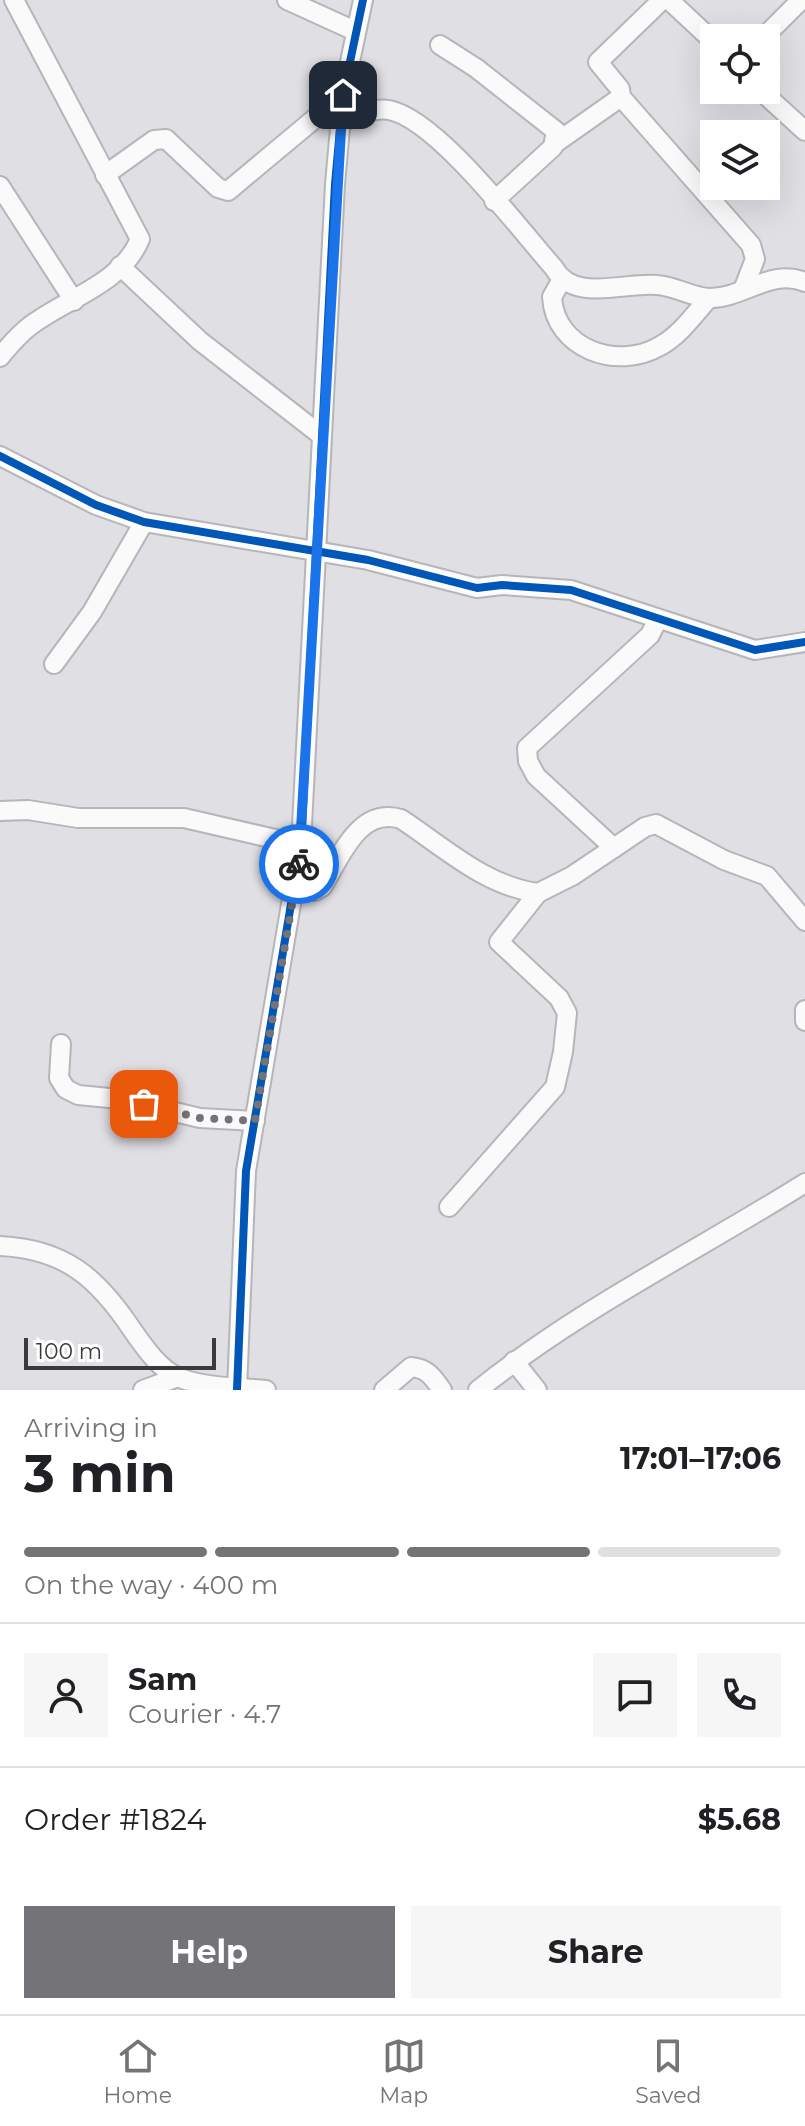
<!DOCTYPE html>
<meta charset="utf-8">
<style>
body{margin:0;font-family:Montserrat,sans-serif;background:#f6f6f6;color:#202124;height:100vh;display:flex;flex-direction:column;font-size:30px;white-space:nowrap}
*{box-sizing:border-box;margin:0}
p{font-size:26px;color:#757577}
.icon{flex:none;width:44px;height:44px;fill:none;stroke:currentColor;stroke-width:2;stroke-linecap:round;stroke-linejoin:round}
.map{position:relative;height:1390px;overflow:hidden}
.drawer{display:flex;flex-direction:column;background:#fff;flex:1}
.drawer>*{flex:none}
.controls{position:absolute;left:700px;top:24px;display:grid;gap:16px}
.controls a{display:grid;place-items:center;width:80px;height:80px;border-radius:0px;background:#fff;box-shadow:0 8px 32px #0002;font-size:40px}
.scale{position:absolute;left:24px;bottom:20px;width:192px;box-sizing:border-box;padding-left:8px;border:4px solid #3a393c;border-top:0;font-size:22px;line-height:28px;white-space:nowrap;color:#3a393c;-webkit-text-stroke:6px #fff;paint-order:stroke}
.pin{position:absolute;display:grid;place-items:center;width:68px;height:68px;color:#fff;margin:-34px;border-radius:16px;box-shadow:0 4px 12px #0006}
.courier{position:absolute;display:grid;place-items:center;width:80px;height:80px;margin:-40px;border:6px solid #1a73e8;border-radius:50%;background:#fff;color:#222;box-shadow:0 2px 10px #0007}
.head em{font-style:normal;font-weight:700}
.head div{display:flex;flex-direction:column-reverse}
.head{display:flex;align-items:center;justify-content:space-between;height:136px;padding:0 24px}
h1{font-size:52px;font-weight:700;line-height:60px}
.bar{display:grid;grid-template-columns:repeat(4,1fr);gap:12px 8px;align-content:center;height:96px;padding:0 24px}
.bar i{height:10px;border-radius:6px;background:#e0e0e0}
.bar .on{background:#747377}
.bar p{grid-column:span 4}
.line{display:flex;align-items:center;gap:20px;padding:0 24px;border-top:2px solid #e0e0e0}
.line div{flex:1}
.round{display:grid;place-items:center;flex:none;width:84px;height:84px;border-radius:0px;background:#f6f6f6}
.button{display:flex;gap:16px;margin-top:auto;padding:16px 24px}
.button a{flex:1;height:92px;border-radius:0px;background:#747377;color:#fff;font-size:32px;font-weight:700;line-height:92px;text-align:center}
.button a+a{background:#f6f6f6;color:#202124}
.menu{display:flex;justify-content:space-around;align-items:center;height:112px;border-top:2px solid #e0e0e0;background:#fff;font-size:22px;color:#757577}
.menu a{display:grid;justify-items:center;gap:4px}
.menu .on{color:#747377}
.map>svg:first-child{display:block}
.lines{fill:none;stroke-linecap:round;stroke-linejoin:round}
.minor-casing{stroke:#b6b5b9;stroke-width:22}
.minor{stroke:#fafafb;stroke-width:18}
.cycleway-casing{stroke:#fff;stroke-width:13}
.cycleway{stroke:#0057b8;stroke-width:8}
.done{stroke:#747377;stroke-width:8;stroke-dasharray:0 14.4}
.route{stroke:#1a73e8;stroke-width:10}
</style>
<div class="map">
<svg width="805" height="1390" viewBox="0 0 805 1390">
<rect width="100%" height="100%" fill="#dfdfe4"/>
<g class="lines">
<defs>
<g id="minor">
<path d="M287 0 355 31"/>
<path d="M669 0 714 42"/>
<path d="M763 38 801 0"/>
<path d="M440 45 476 68 556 131 553 147 494 201"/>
<path d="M760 90 805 131"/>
<path d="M621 97 751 245 755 259 743 290"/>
<path d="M341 122C356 116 373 107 389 110 437 119 520 230 554 268 573 303 624 282 657 285 675 286 693 298 710 298 744 298 771 268 805 282"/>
<path d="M557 142 621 97 620 89 598 62 662 0"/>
<path d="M105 175 154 140 166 139 218 188 228 191 343 95"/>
<path d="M0 186 74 301"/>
<path d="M120 266 200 341 322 436"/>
<path d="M561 281 552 297C555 349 617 371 660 346 679 336 694 315 708 299"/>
<path d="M0 357C9 346 18 335 30 326 66 298 121 285 140 239L14 0"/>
<path d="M0 456 96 505 144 522 368 560 477 588 502 585 571 590 755 650 805 642"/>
<path d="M54 664 92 612 144 522"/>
<path d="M0 811 28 810 78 818H184L301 845"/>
<path d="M614 848 536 776 528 761 527 748 650 635 658 619"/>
<path d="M296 887 315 891 322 887C340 859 358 806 401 819 444 847 485 886 538 893L572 876 645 827 656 824 724 860 767 876 805 921"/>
<path d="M805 1010V1021"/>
<path d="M61 1044 59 1078 66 1089 78 1095 120 1099 200 1118 255 1121"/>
<path d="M449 1207 555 1087 563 1052 567 1013 559 998 499 942 538 893"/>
<path d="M0 1246C65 1249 98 1278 133 1331 145 1348 160 1370 180 1378 207 1388 238 1387 266 1390"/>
<path d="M514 1361 537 1390"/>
<path d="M143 1390 178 1377"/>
<path d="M237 1390 246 1171 301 845 335 184 343 95 363 0"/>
<path d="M384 1390 411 1367C427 1368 433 1377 442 1390"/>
<path d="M478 1390C579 1309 695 1252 805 1183"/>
</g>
</defs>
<!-- minor casing -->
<use href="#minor" class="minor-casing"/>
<!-- minor -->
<use href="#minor" class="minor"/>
<defs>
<g id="cycleway">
<path d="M0 456 96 505 144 522 368 560 477 588 502 585 571 590 755 650 805 642"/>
<path d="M237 1390 246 1171 301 845 335 184 343 95 363 0"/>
</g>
</defs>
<!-- cycleway casing -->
<use href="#cycleway" class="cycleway-casing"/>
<!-- cycleway -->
<use href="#cycleway" class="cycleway"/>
</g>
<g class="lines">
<!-- done -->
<path class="done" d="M144 1104 200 1118 255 1121 299 864"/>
<!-- route -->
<path class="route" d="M299 864 343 95"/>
</g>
</svg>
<div class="controls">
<a><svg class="icon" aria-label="locate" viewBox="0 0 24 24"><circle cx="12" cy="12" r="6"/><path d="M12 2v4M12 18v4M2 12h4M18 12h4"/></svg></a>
<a><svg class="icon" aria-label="layers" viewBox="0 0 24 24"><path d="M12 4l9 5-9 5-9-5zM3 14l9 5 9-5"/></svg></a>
</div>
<div class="scale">100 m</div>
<div class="pin" style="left:144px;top:1104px;background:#ea580c"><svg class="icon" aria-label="bag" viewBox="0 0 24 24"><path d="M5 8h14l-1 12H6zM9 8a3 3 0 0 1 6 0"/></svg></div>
<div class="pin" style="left:343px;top:95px;background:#1f2937"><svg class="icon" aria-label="home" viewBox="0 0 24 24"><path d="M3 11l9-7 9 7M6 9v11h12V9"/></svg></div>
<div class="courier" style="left:299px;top:864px"><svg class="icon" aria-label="bike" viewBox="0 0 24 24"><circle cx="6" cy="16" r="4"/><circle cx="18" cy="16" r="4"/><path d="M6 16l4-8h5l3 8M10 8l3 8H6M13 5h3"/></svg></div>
</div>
<section class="drawer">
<div class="head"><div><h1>3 min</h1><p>Arriving in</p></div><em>17:01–17:06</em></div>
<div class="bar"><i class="on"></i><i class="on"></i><i class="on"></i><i></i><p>On the way · 400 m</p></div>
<div class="line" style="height:144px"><a class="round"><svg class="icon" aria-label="person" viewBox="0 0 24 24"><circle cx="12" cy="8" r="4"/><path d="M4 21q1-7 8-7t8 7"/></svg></a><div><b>Sam</b><p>Courier · 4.7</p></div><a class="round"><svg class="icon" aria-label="chat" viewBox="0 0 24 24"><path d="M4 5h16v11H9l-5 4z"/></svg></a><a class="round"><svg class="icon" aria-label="phone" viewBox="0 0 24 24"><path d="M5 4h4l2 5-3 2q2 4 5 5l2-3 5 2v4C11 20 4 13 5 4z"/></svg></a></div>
<div class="line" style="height:104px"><div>Order #1824</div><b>$5.68</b></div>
<div class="button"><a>Help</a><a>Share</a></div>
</section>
<nav class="menu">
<a class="on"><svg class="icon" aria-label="home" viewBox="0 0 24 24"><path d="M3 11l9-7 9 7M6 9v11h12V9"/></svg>Home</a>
<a><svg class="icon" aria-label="map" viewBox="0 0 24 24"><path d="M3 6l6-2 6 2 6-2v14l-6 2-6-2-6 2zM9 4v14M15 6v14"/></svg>Map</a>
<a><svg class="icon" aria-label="saved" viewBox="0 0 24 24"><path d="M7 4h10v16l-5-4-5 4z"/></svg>Saved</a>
</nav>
